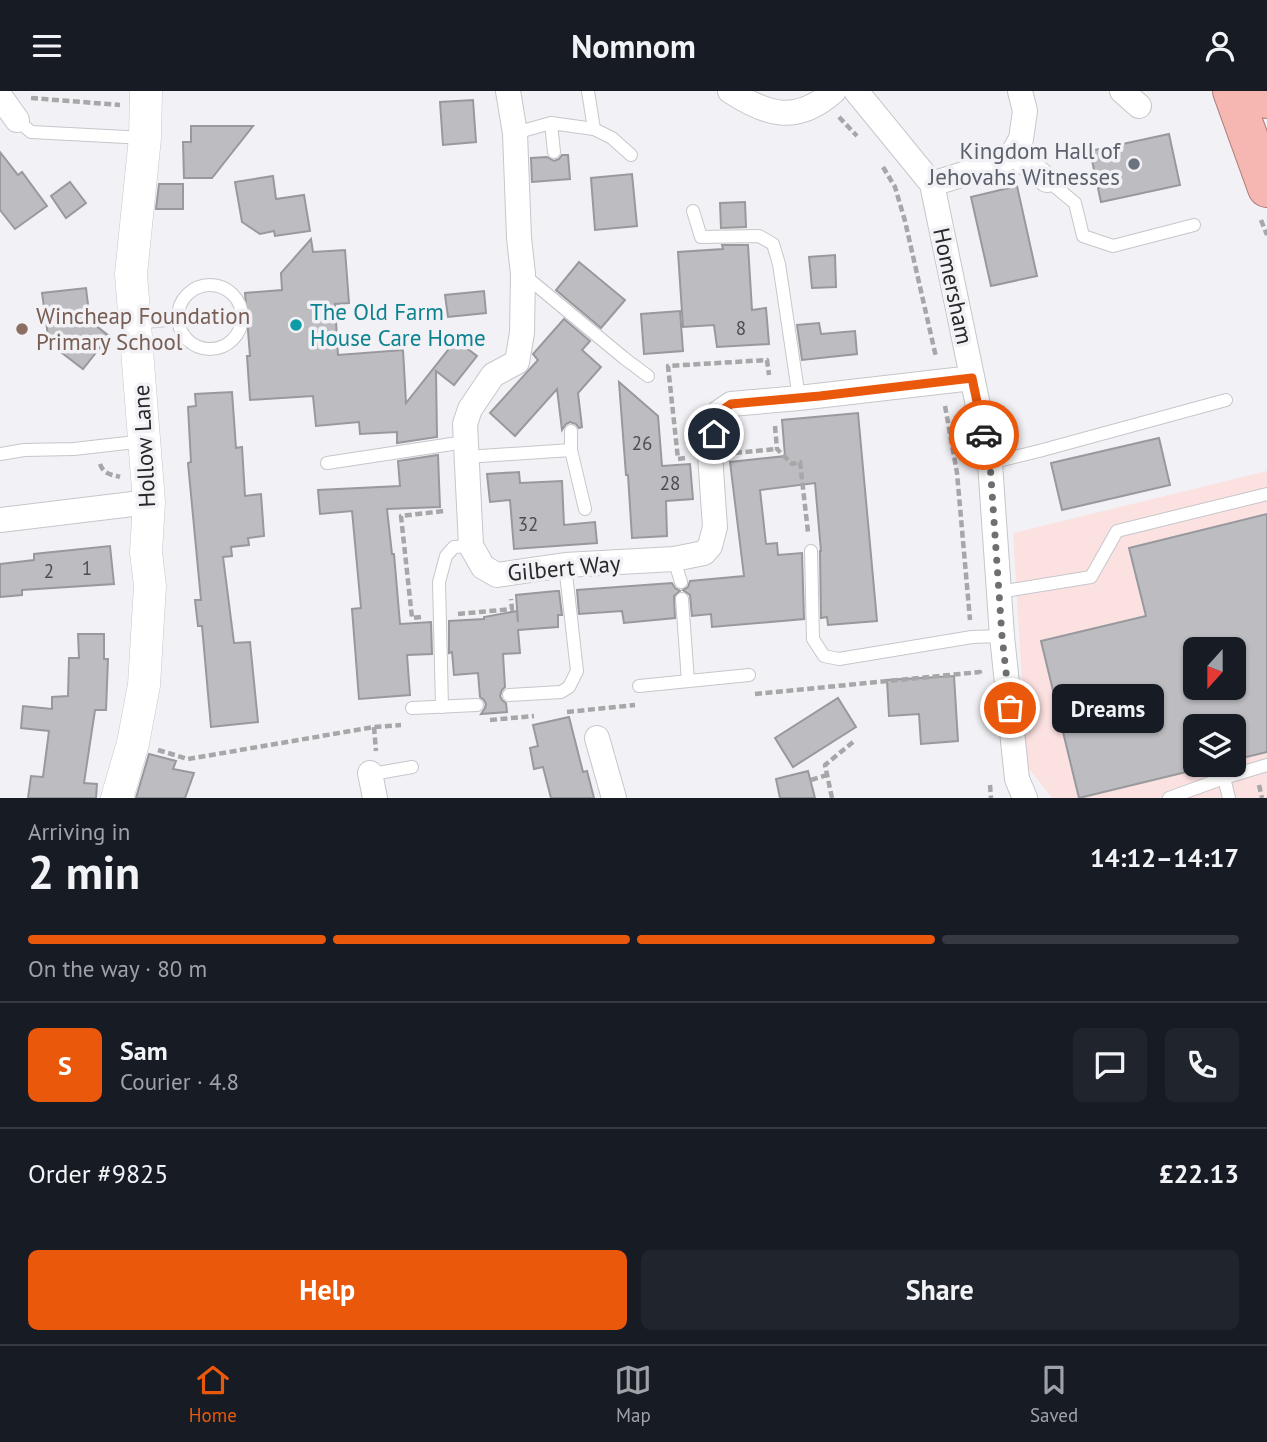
<!DOCTYPE html>
<meta charset="utf-8">
<style>
body{margin:0;font-family:"PT Sans",sans-serif;background:#20242c;color:#f1f3f6;height:100vh;display:flex;flex-direction:column;font-size:26px;white-space:nowrap}
*{box-sizing:border-box;margin:0}
p{font-size:23px;color:#9ea1a6}
.icon{flex:none;width:38px;height:38px;fill:none;stroke:currentColor;stroke-width:2;stroke-linecap:round;stroke-linejoin:round}
.map{position:relative;height:707px;overflow:hidden}
.panel{display:flex;flex-direction:column;background:#171b24;flex:1}
.panel>*{flex:none}
.needle{width:46px;rotate:201deg}
.tools{position:absolute;left:1183px;top:546px;display:grid;gap:14px}
.tools a{display:grid;place-items:center;width:63px;height:63px;border-radius:10px;background:#171b24;box-shadow:0 2px 5px #0004;font-size:35px}
.pin{position:absolute;display:grid;place-items:center;width:60px;height:60px;color:#fff;margin:-30px;border:4px solid #fff;border-radius:50%;box-shadow:0 2px 7px #0007}
.courier{position:absolute;display:grid;place-items:center;width:70px;height:70px;margin:-35px;border:5px solid #ea580c;border-radius:50%;background:#fff;color:#222;box-shadow:0 2px 9px #0007}
.bubble{position:absolute;height:49px;border-radius:10px;background:#171b24;box-shadow:0 2px 5px #0004;font-size:23px;font-weight:700;line-height:49px;text-align:center}
.headline em{font-style:normal;font-weight:700}
.headline div{display:flex;flex-direction:column-reverse}
.headline{display:flex;align-items:center;justify-content:space-between;height:119px;padding:0 28px}
h1{font-size:46px;font-weight:700;line-height:52px}
.bar{display:grid;grid-template-columns:repeat(4,1fr);gap:10px 7px;align-content:center;height:84px;padding:0 28px}
.bar i{height:9px;border-radius:5px;background:#363941}
.bar .on{background:#ea580c}
.bar p{grid-column:span 4}
.line{display:flex;align-items:center;gap:18px;padding:0 28px;border-top:2px solid #363941}
.line div{flex:1}
.round{display:grid;place-items:center;flex:none;width:74px;height:74px;border-radius:10px;background:#20242c}
.button{display:flex;gap:14px;margin-top:auto;padding:14px 28px}
.button a{flex:1;height:80px;border-radius:10px;background:#ea580c;color:#fff;font-size:28px;font-weight:700;line-height:80px;text-align:center}
.button a+a{background:#20242c;color:#f1f3f6}
header{display:flex;justify-content:space-between;align-items:center;height:91px;padding:0 28px;background:#171b24;font-size:32px;font-weight:700}
.tabs{display:flex;justify-content:space-around;align-items:center;height:98px;border-top:2px solid #363941;background:#171b24;font-size:19px;color:#9ea1a6}
.tabs a{display:grid;justify-items:center;gap:4px}
.tabs .on{color:#ea580c}
.map>svg:first-child{display:block}
.commercial{fill:#fce1e1;fill-rule:evenodd}
.building{fill:#bdbdc1;stroke:#98999d;stroke-width:2;fill-rule:evenodd}
.lines{fill:none;stroke-linecap:round;stroke-linejoin:round}
.service-casing{stroke:#c6c6cb;stroke-width:14}
.minor-casing{stroke:#c6c6cb;stroke-width:26}
.tertiary-casing{stroke:#c6c6cb;stroke-width:33}
.trunk-casing{stroke:#ad7a76;stroke-width:40}
.path{stroke:#a7a7aa;stroke-width:4.5;stroke-dasharray:7 3.5;stroke-linecap:butt}
.service{stroke:#fff;stroke-width:12}
.minor{stroke:#fff;stroke-width:24}
.tertiary{stroke:#fff;stroke-width:32}
.trunk{stroke:#f6b7b2;stroke-width:38}
.done{stroke:#6f6f72;stroke-width:7;stroke-dasharray:0 12.6}
.route{stroke:#ea580c;stroke-width:9}
.worship-dot{fill:#6b7280;stroke:#f2f2f6;stroke-width:2.5}
.culture-dot{fill:#0f9aa8;stroke:#f2f2f6;stroke-width:2.5}
.education-dot{fill:#8d6e63;stroke:#f2f2f6;stroke-width:2.5}
.labels{text-anchor:middle;stroke-width:7;stroke-linejoin:round;paint-order:stroke}
.number-label{font-size:19px;fill:#4e4e50}
.worship-label{font-size:23px;fill:#5b616d;stroke:#f2f2f6;text-anchor:end}
.street-label{font-size:23px;fill:#29292b;stroke:#f2f2f6}
.culture-label{font-size:23px;fill:#0d838f;stroke:#f2f2f6;text-anchor:start}
.education-label{font-size:23px;fill:#785e54;stroke:#f2f2f6;text-anchor:start}
</style>
<header><svg class="icon" aria-label="menu" viewBox="0 0 24 24"><path d="M4 6h16M4 12h16M4 18h16"/></svg>Nomnom<svg class="icon" aria-label="person" viewBox="0 0 24 24"><circle cx="12" cy="8" r="4"/><path d="M4 21q1-7 8-7t8 7"/></svg></header>
<div class="map">
<svg width="1267" height="707" viewBox="0 0 1267 707">
<rect width="100%" height="100%" fill="#f2f2f6"/>
<!-- commercial -->
<path class="commercial" d="M1267 380V707H1052L1027 675 1013 442ZM1195 558H1234V597H1195ZM1195 635H1234V674H1195Z"/>
<!-- building -->
<g class="building">
<path d="M473 9 476 51 443 54 440 11Z"/>
<path d="M191 35H253L212 87H184L183 51H191Z"/>
<path d="M1169 43 1180 94 1101 111 1090 60Z"/>
<path d="M0 61 18 84 22 81 47 115 15 138 0 119Z"/>
<path d="M562 64H568L570 88 532 91 531 67 547 66 554 70 559 68Z"/>
<path d="M632 83 637 135 595 139 591 87Z"/>
<path d="M273 85 276 108 304 104 310 140 275 145 274 140 260 143 242 131 235 91Z"/>
<path d="M70 91 86 112 66 127 51 105Z"/>
<path d="M159 93H183V118H156Z"/>
<path d="M1017 95 1037 185 991 195 971 106Z"/>
<path d="M745 111 746 136 721 137 720 112Z"/>
<path d="M311 148 313 161 345 159 349 212 335 213 338 264 403 259 406 312 456 249 477 265 454 294 436 280 437 346 397 352V341L360 343 359 331 316 335 313 305 250 309 247 265H250L245 202 282 199 281 182Z"/>
<path d="M722 154H748L752 219 766 217 769 253 717 256 714 234 683 236 678 161 723 158Z"/>
<path d="M835 164 836 196 812 197 809 166Z"/>
<path d="M579 171 625 209 601 237 556 199Z"/>
<path d="M86 197 90 230 109 245 83 278 49 252 42 202Z"/>
<path d="M484 200 486 222 448 226 445 204Z"/>
<path d="M680 220 683 260 644 263 641 223Z"/>
<path d="M564 228 590 250 582 259 601 276 578 302 582 336 579 337 576 333 570 331 566 333 562 339 557 298 515 345 490 322 538 269 533 263Z"/>
<path d="M819 232 821 243 855 240 857 263 802 269 797 234Z"/>
<path d="M619 291 658 325 662 375 690 373 693 408 666 410 667 445 632 447 628 384H626Z"/>
<path d="M232 301 236 357 242 356 245 405 261 403 264 445 248 447 249 454 231 456 232 465 223 466 234 552 250 551 258 631 211 636 202 535H198L195 509H201L188 372 191 371 188 316 196 315 195 303Z"/>
<path d="M858 322 877 530 828 534 827 526 821 527 820 460H821L815 392 760 399 766 453 777 452 778 464 802 462 804 528 712 536 711 523 692 525 690 504 683 499 688 496 690 490 744 485 730 371 785 365 782 329Z"/>
<path d="M1159 347 1170 394 1062 419 1051 372Z"/>
<path d="M438 364 440 416 387 418 392 463H394L400 533 431 531 432 563 407 564 410 604 359 608 352 518 361 517 352 420 320 423 318 399 400 395 398 370Z"/>
<path d="M519 381 520 392 562 390 564 434 595 431 597 452 514 458 510 409 490 411 487 383Z"/>
<path d="M1267 423V661L1234 669V635H1195V674H1215L1079 707 1041 550 1146 525 1129 457ZM1195 558H1234V597H1195Z"/>
<path d="M110 455 114 493 22 499V504L0 506V473L34 469V463Z"/>
<path d="M672 492 675 497 680 500 674 505 675 527 624 532 622 520 579 523 577 499Z"/>
<path d="M556 500H559L562 524H558V536L518 539 520 562 503 563 505 596 502 599 500 605 502 609 506 612 507 621 481 623 485 617 486 613 484 609 480 606 478 582 454 584 452 561 449 562V530L484 528V526L517 520 518 531 516 504Z"/>
<path d="M78 543H104V568H108L106 619H95L84 692 97 693 96 707H28L31 685 43 686 49 640 21 637 23 615 52 618V606L68 605 69 567H79Z"/>
<path d="M954 585 958 650 921 653 919 623 889 625 887 589Z"/>
<path d="M838 607 856 636 793 676 775 647Z"/>
<path d="M569 626 583 681 587 680 594 707H551L543 676 534 678 530 657 538 655 533 634Z"/>
<path d="M149 663 176 670 173 678 194 682 185 707H136Z"/>
<path d="M808 680 815 707H780L776 688Z"/>
</g>
<g class="lines">
<defs>
<g id="service">
<path d="M588 0 594 38"/>
<path d="M17 29 31 41 145 47"/>
<path d="M551 32 554 61"/>
<path d="M515 42 551 32 594 38 612 47 631 64"/>
<path d="M1047 89 1075 112 1083 145 1113 155 1194 134"/>
<path d="M693 120 701 146 759 145 773 153 779 173 799 307"/>
<path d="M524 184 624 267 648 285"/>
<circle cx="210" cy="226" r="32"/>
<path d="M135 232 177 228"/>
<path d="M571 359V340"/>
<path d="M0 363 24 359 74 358 144 350"/>
<path d="M466 366 571 359 585 418"/>
<path d="M327 372 465 351"/>
<path d="M990 372 1039 360 1226 309"/>
<path d="M811 460 813 548 824 565 839 568 972 546 1002 545"/>
<path d="M674 468 681 491"/>
<path d="M999 501 1091 486 1117 440 1267 403"/>
<path d="M682 508 688 590"/>
<path d="M639 595 749 584"/>
<path d="M509 604 561 601 569 596 577 580 565 474"/>
<path d="M442 616 439 491 446 465 454 456 471 455"/>
<path d="M412 617 477 614"/>
<path d="M370 682H378L412 676"/>
<path d="M1224 687 1229 707"/>
<path d="M1169 707 1224 687 1267 674"/>
</g>
<g id="minor">
<path d="M508 0 515 42 519 147 523 183 522 242 517 271 493 284 470 318 465 333 471 455 483 476 497 484 565 474 674 468 704 462 710 455 715 436 710 364 718 322 731 313 799 307 972 287"/>
<path d="M730 0C768 25 797 33 834 0"/>
<path d="M856 0 932 93 990 372 1002 545 1017 688 1025 707"/>
<path d="M1122 0 1139 15"/>
<path d="M0 5 17 29"/>
<path d="M1013 62 1047 89"/>
<path d="M932 93 1002 71 1013 62 1021 48 1025 20 1020 0"/>
<path d="M0 429 149 411"/>
<path d="M597 647 614 707"/>
<path d="M370 682 375 707"/>
</g>
<path id="tertiary" d="M117 707 133 652 144 594 150 495 146 461 149 411 131 183 145 47 146 0"/>
<g id="trunk">
<path d="M1232 0 1267 97"/>
<path d="M1264 0 1267 8"/>
</g>
</defs>
<!-- service casing -->
<use href="#service" class="service-casing"/>
<!-- minor casing -->
<use href="#minor" class="minor-casing"/>
<!-- tertiary casing -->
<use href="#tertiary" class="tertiary-casing"/>
<!-- trunk casing -->
<use href="#trunk" class="trunk-casing"/>
<!-- path -->
<g class="path">
<path d="M31 7 120 14"/>
<path d="M839 26 857 45"/>
<path d="M883 76 895 96 905 130 936 266"/>
<path d="M1261 129 1267 144"/>
<path d="M945 315 957 382 970 529"/>
<path d="M775 335 777 358 792 373 800 371 808 441"/>
<path d="M735 362 777 358"/>
<path d="M685 367 678 368 668 275 767 269 769 284"/>
<path d="M100 373C104 384 111 383 120 386"/>
<path d="M458 523 512 518 511 508"/>
<path d="M421 526 412 527 401 425 444 420"/>
<path d="M755 603 980 581V584"/>
<path d="M567 621 635 614"/>
<path d="M490 629 534 625"/>
<path d="M374 636 376 660"/>
<path d="M158 659 188 668 374 636 401 634"/>
<path d="M811 689 827 684"/>
<path d="M990 694 991 707"/>
<path d="M1259 694 1262 707"/>
<path d="M832 707 825 674 853 651"/>
</g>
<!-- service -->
<use href="#service" class="service"/>
<!-- minor -->
<use href="#minor" class="minor"/>
<!-- tertiary -->
<use href="#tertiary" class="tertiary"/>
<!-- trunk -->
<use href="#trunk" class="trunk"/>
</g>
<g class="lines">
<!-- done -->
<path class="done" d="M984 344 990 372 1002 545 1010 617"/>
<!-- route -->
<path class="route" d="M714 343 718 322 731 313 820 305 972 287 984 344"/>
</g>
<!-- markers -->
<circle class="worship-dot" cx="1134" cy="73" r="7"/>
<circle class="culture-dot" cx="296" cy="234" r="7"/>
<circle class="education-dot" cx="22" cy="238" r="7"/>
<g class="labels">
<!-- number labels -->
<g class="number-label">
<text x="741" y="244">8</text>
<text x="642" y="359">26</text>
<text x="670" y="399">28</text>
<text x="528" y="440">32</text>
<text x="87" y="484">1</text>
<text x="49" y="487">2</text>
</g>
<!-- worship labels -->
<g class="worship-label">
<text x="1120" y="68">Kingdom Hall of<tspan x="1120" dy="26">Jehovahs Witnesses</tspan></text>
</g>
<!-- street labels -->
<g class="street-label">
<text transform="translate(953 195) rotate(78)" y="8">Homersham</text>
<text transform="translate(144 355) rotate(-93)" y="8">Hollow Lane</text>
<text transform="translate(564 477) rotate(-5)" y="8">Gilbert Way</text>
</g>
<!-- culture labels -->
<g class="culture-label">
<text x="310" y="229">The Old Farm<tspan x="310" dy="26">House Care Home</tspan></text>
</g>
<!-- education labels -->
<g class="education-label">
<text x="36" y="233">Wincheap Foundation<tspan x="36" dy="26">Primary School</tspan></text>
</g>
</g>
</svg>
<div class="tools">
<a><svg class="needle" viewBox="-14 -14 28 28"><path d="M0-13l5 13h-10z" fill="#e53935"/><path d="M0 13l5-13h-10z" fill="#9ea1a6"/></svg></a>
<a><svg class="icon" aria-label="layers" viewBox="0 0 24 24"><path d="M12 4l9 5-9 5-9-5zM3 14l9 5 9-5"/></svg></a>
</div>
<div class="pin" style="left:1010px;top:617px;background:#ea580c"><svg class="icon" aria-label="bag" viewBox="0 0 24 24"><path d="M5 8h14l-1 12H6zM9 8a3 3 0 0 1 6 0"/></svg></div>
<div class="pin" style="left:714px;top:343px;background:#1f2937"><svg class="icon" aria-label="home" viewBox="0 0 24 24"><path d="M3 11l9-7 9 7M6 9v11h12V9"/></svg></div>
<div class="courier" style="left:984px;top:344px"><svg class="icon" aria-label="car" viewBox="0 0 24 24"><path d="M5 17H2v-5l4-1 3-4h7l3 4 3 1v5h-3M9 17h6M6 11h13"/><circle cx="7" cy="17" r="2"/><circle cx="17" cy="17" r="2"/></svg></div>
<div class="bubble" style="left:1052px;top:593px;width:112px">Dreams</div>
</div>
<section class="panel">
<div class="headline"><div><h1>2 min</h1><p>Arriving in</p></div><em>14:12–14:17</em></div>
<div class="bar"><i class="on"></i><i class="on"></i><i class="on"></i><i></i><p>On the way · 80 m</p></div>
<div class="line" style="height:126px"><b class="round" style="background:#ea580c;color:#fff">S</b><div><b>Sam</b><p>Courier · 4.8</p></div><a class="round"><svg class="icon" aria-label="chat" viewBox="0 0 24 24"><path d="M4 5h16v11H9l-5 4z"/></svg></a><a class="round"><svg class="icon" aria-label="phone" viewBox="0 0 24 24"><path d="M5 4h4l2 5-3 2q2 4 5 5l2-3 5 2v4C11 20 4 13 5 4z"/></svg></a></div>
<div class="line" style="height:91px"><div>Order #9825</div><b>£22.13</b></div>
<div class="button"><a>Help</a><a>Share</a></div>
</section>
<nav class="tabs">
<a class="on"><svg class="icon" aria-label="home" viewBox="0 0 24 24"><path d="M3 11l9-7 9 7M6 9v11h12V9"/></svg>Home</a>
<a><svg class="icon" aria-label="map" viewBox="0 0 24 24"><path d="M3 6l6-2 6 2 6-2v14l-6 2-6-2-6 2zM9 4v14M15 6v14"/></svg>Map</a>
<a><svg class="icon" aria-label="saved" viewBox="0 0 24 24"><path d="M7 4h10v16l-5-4-5 4z"/></svg>Saved</a>
</nav>
